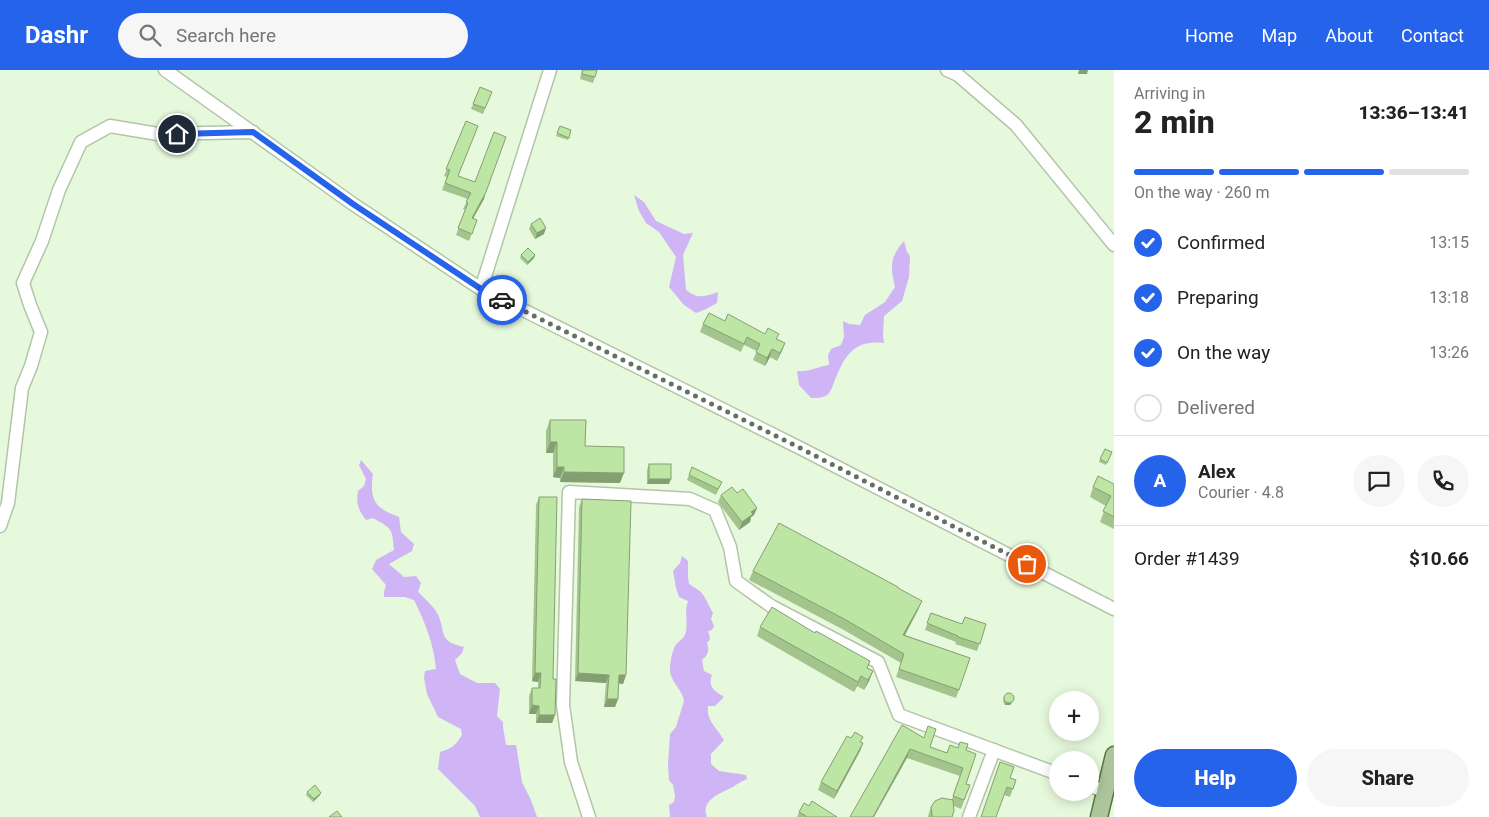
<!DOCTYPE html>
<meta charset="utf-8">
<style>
body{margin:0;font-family:Roboto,sans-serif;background:#f6f6f6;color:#222;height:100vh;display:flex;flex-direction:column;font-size:19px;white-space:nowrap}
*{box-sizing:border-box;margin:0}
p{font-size:16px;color:#767676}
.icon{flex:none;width:28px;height:28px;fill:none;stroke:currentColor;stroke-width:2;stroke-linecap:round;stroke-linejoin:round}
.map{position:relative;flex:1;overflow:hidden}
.side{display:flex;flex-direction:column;background:#fff;width:375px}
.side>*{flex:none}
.controls{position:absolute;left:1049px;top:621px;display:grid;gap:10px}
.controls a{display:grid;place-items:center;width:50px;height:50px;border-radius:50%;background:#fff;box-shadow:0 2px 12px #0003;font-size:25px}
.pin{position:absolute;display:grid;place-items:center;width:42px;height:42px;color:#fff;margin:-21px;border:2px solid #fff;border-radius:50%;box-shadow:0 1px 5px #0007}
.courier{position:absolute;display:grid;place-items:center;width:50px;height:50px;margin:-25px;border:4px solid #2563eb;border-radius:50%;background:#fff;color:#222;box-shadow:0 1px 6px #0007}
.overview em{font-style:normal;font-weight:800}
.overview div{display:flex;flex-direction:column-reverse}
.overview{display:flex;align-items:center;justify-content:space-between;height:85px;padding:0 20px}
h1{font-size:32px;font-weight:800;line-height:38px}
.bar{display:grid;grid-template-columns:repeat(4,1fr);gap:8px 5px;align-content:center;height:60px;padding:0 20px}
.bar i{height:6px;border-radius:4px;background:#e0e0e0}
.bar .selected{background:#2563eb}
.bar p{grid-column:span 4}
.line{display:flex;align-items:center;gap:12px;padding:0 20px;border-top:1px solid #e0e0e0}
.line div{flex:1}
.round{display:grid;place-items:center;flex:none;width:52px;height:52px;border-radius:26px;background:#f6f6f6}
ol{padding:0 20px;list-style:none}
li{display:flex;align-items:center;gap:15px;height:55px}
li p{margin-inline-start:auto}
li .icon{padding:5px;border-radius:50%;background:#2563eb;color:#fff;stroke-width:4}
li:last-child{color:#767676}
li i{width:28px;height:28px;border:2px solid #e0e0e0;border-radius:50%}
.button{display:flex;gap:10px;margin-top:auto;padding:10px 20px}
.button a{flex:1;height:58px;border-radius:30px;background:#2563eb;color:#fff;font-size:20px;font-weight:800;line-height:58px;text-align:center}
.button a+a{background:#f6f6f6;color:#222}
header{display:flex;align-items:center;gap:30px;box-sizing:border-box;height:70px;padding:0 25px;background:#2563eb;color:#fff}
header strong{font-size:24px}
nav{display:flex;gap:28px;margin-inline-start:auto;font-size:18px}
.search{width:350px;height:45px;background:#f6f6f6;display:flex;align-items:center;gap:12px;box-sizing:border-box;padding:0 18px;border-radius:28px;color:#767676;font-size:19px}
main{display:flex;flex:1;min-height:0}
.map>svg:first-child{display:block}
.water{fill:#cfb4f6}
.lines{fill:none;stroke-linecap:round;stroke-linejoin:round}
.minor-casing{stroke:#b3c4a8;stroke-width:15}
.major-casing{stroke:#577543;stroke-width:19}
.minor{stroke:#fff;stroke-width:12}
.major{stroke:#acc59b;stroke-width:16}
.wall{fill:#a3c58d}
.shaded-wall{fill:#84a073}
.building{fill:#bde5a4;stroke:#84a073}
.done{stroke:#65705f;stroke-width:5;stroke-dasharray:0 9}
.route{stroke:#2563eb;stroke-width:6}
</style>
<header>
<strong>Dashr</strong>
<div class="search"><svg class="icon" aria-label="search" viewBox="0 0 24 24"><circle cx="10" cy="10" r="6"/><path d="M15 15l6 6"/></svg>Search here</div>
<nav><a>Home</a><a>Map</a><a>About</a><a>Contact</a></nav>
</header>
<main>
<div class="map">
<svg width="1114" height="747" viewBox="0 0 1114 747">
<rect width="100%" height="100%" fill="#e7f9dc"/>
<!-- water -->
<g class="water">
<path d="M634 125 644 132 656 151 684 164 693 163 683 185 686 220C698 229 703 227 718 222L717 233 706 239 696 243 684 235 669 217 676 187 659 162 646 153 639 141Z"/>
<path d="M904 171 907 182 910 186 909 207 902 231 884 246 883 265 884 273C858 270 847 281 837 305 834 310 833 318 829 323 824 328 818 328 811 328L799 315 797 301C810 302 816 297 829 295L828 285 831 279 841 275 844 267 843 251 849 254 860 255 865 245 885 232 895 217C890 196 890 187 904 171Z"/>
<path d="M361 390 373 404C369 430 375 438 399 447L401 462 414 474 412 481 389 494 404 507 416 506 421 513 418 522C424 528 433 536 437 543 447 561 436 571 464 577L462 583 455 590 460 604 477 613H495L500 619 497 646 503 652V657L506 675H516L522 712 531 730 537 747H480L475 736 438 699 440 682C451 679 456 675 462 665L461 659 438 647 427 624 424 608 425 601 436 599C434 575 425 552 414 530L405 527H384V522L386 515 372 499 376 490 394 480C392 457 392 459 373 448L366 450C358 440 356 433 358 421L364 416 366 409 359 395Z"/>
<path d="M682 486 688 491V507L689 514C695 518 702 521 705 528 708 533 710 538 713 543L711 549 714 556 712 560 708 561 710 568 709 571 707 572C709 581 709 584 702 590L704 601 712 605C708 615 713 621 723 626V628L715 636H708C706 651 717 658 724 670L711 684V694L719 701 746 705 747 709C742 711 737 714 733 717 721 723 700 730 707 747H670L669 735 674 732 675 726 673 715 669 710 668 695 670 664 676 657 684 631C683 620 670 612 670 599 670 593 672 582 675 576 679 570 685 569 686 561 688 550 684 542 688 531L679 527 676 518 673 501 680 493Z"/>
</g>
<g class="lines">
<defs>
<g id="minor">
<path d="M165 0 353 134 481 219 800 378 1114 539"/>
<path d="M947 0 958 5 1016 55 1114 175"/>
<path d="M481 219 550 0"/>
<path d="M0 456 8 433 22 318 31 296 41 262 30 235 23 213 42 171 59 120 81 72 110 56 158 64 253 62"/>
<path d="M1090 716 1105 721"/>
<path d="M589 747 571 692 563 635 569 422 690 429 715 440 730 477 736 511 771 536 878 592 899 645 1058 704"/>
<path d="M969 747 994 680"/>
</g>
<path id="major" d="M1099 747 1114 685"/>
</defs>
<!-- minor casing -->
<use href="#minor" class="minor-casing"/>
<!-- major casing -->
<use href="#major" class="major-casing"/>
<!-- minor -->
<use href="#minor" class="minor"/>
<!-- major -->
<use href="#major" class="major"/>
</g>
<!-- wall -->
<g class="wall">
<path d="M582 0H597L593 13 580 9Z"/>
<path d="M480 17 492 22 483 44 471 39Z"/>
<path d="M466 51 458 106 484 129 473 149 477 150 469 171 456 165 465 140 463 139 468 129 442 120 447 107 444 106Z"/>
<path d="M560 56 571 60 568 70 556 66Z"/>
<path d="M531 154 544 164 535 169 529 159Z"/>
<path d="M521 185H535L534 188 527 195 520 188Z"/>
<path d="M725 251 777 269 785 273 777 291 770 287 765 296 753 290 757 281 744 275 741 282 700 262 703 254Z"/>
<path d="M550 350 585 376 620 413 560 412V408L553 407V383H546V361Z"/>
<path d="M1105 379 1112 382 1106 395 1099 392Z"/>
<path d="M649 394 669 414H647V400Z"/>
<path d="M689 405 722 412 716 425 687 410Z"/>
<path d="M1114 414V459L1100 452 1106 436 1090 427 1093 417Z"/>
<path d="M737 423 757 438 754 445 751 447 750 452 739 460 718 432 721 425Z"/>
<path d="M539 427 553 609 555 645 552 653H536V644H529V626L532 618H538V612L532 611 536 435Z"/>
<path d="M582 429 626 605 623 614 618 613V629L615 637H604L606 613 575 611 579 437Z"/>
<path d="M753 501 898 518 918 540 905 565 970 588 956 628 896 607 901 593 842 559 749 510Z"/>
<path d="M931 543 962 554H986L977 581 955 574 956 572 925 560Z"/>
<path d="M760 557 868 598 873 601 869 611 864 620 857 616 854 622 757 566Z"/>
<path d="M1004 626 1014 630 1010 635H1005L1003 632Z"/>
<path d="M902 655 930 677 947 683 966 680V714L970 715 961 739 954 736 952 747H928V746L931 737 952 729 960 706 907 688Z"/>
<path d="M861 672 863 673 860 681 834 729 818 720 821 712Z"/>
<path d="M1010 708 1016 710 1010 727 1004 725Z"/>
<path d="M307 722 320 725 313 732 306 725Z"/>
<path d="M809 736 837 747H797L799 742Z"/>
</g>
<!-- shaded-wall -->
<g class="shaded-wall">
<path d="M1079 0H1088L1087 4H1078Z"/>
<path d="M486 122 484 129 469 155 472 148Z"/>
<path d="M546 158 544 164 535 169 537 163Z"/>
<path d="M535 185 534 188 527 195 528 192Z"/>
<path d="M785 273 782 281 777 291 780 283Z"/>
<path d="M772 279 770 287 765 296 767 288Z"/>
<path d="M550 372H557L553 383H546Z"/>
<path d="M557 397H564L560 408 553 407Z"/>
<path d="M564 402 624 403 620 413 560 412Z"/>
<path d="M649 409H671L669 414H647Z"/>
<path d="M757 438 754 445 751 447 750 452 739 460 742 452 751 442Z"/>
<path d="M922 531 918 540 900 574 903 565Z"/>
<path d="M873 601 869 611 864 620 868 610Z"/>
<path d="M535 603H541L538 612 532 611Z"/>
<path d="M578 603 609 605 606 613 575 611Z"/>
<path d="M619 605H626L623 614 616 613Z"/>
<path d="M861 606 857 616 854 622 858 612Z"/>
<path d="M607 629H618L615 637H604Z"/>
<path d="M1014 630 1010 635H1005L1006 632Z"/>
<path d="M532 635 539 636 536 644H529Z"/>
<path d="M539 645H555L552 653H536Z"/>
<path d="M863 673 860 681 834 729 837 721Z"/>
<path d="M910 679 907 688 874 747H873Z"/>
<path d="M321 723 320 725 313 732 314 729Z"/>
</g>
<!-- building -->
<g class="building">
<path d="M583 0H597L595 7 582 4Z"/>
<path d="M480 17 492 22 485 38 473 34Z"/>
<path d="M466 51 478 56 458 106 475 112 494 62 506 67 486 122 472 148 477 150 472 164 458 158 468 133 466 132 471 123 445 113 450 100 446 99Z"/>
<path d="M560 56 571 60 569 68 557 63Z"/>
<path d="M540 148 546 158 537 163 531 154Z"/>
<path d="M528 178 535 185 528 192 521 185Z"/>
<path d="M709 243 725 251 728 244 765 264 768 258 779 264 776 269 785 273 780 283 772 279 767 288 756 282 760 274 747 267 744 274 703 254Z"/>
<path d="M550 350H586L585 376 624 377V403L564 402V397H557V372H550Z"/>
<path d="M1105 379 1112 382 1107 393 1100 389Z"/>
<rect x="649" y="394" width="22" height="15"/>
<path d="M692 397 722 412 718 419 689 405Z"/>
<path d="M1098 406 1114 414V447L1103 441 1111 426 1093 417Z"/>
<path d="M732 417 737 423 743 419 757 438 751 442 753 444 742 452 721 425Z"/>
<path d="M539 427H557L553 609H556L555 645H539V636L532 635V618H540L541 603H535Z"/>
<path d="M582 429 631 431 626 605H619L618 629H607L609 605 578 603Z"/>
<path d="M779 453 898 517V518L922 531 903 565 970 588 959 620 899 599 904 584 846 550 753 501Z"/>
<path d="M772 537 815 563 816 561 870 591 867 598 873 601 868 610 861 606 858 612 760 557Z"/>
<path d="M931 543 962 554 965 547 986 554 980 574 958 567V566L927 553Z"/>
<circle cx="1009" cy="628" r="5"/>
<path d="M902 655 924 668 928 656 936 659 930 677 947 683 950 675 958 678 960 672 968 674 966 680 976 684 966 714 970 715 964 730 953 726 963 698 910 679 873 747H850Z"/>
<path d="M855 662 863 667 860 672 863 673 837 721 821 712 847 666 851 668Z"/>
<path d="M1000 692 1014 697 1010 708 1016 710 1013 719 1007 717 996 747H981Z"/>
<path d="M315 715 321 723 314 729 307 722Z"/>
<path d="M942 728 953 730 954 741 952 747H933L932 745 931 737 935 731Z"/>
<path d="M812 731 837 747H805L806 746 799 742 804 733 809 736Z"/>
<path d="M337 741 342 747H329Z"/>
</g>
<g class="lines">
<!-- done -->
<path class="done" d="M502 230 800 378 1027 494"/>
<!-- route -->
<path class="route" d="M177 64 253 62 353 134 481 219 502 230"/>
</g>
</svg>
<div class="controls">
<a>+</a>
<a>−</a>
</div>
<div class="pin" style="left:1027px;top:494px;background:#ea580c"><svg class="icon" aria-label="bag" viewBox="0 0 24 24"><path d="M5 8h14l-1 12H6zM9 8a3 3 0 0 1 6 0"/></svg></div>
<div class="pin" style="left:177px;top:64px;background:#1f2937"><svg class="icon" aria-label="home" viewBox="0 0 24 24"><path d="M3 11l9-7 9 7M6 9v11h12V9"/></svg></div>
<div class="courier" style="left:502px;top:230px"><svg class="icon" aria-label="car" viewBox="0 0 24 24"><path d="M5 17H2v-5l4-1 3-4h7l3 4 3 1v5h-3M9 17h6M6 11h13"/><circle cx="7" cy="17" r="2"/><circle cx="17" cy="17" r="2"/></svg></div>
</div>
<section class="side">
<div class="overview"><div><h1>2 min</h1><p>Arriving in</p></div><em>13:36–13:41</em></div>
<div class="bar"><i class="selected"></i><i class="selected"></i><i class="selected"></i><i></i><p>On the way · 260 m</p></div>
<ol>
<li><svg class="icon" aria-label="check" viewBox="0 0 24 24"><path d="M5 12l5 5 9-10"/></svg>Confirmed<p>13:15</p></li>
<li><svg class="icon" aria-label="check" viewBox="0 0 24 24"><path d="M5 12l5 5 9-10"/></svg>Preparing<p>13:18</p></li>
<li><svg class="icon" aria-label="check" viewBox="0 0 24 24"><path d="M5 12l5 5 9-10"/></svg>On the way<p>13:26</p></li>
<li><i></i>Delivered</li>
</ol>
<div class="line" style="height:90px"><b class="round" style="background:#2563eb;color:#fff">A</b><div><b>Alex</b><p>Courier · 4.8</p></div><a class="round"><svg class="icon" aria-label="chat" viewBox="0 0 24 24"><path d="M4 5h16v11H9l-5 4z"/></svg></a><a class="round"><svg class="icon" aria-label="phone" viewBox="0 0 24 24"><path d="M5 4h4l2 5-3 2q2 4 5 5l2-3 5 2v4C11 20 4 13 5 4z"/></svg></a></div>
<div class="line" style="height:65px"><div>Order #1439</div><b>$10.66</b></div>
<div class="button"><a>Help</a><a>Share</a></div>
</section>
</main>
